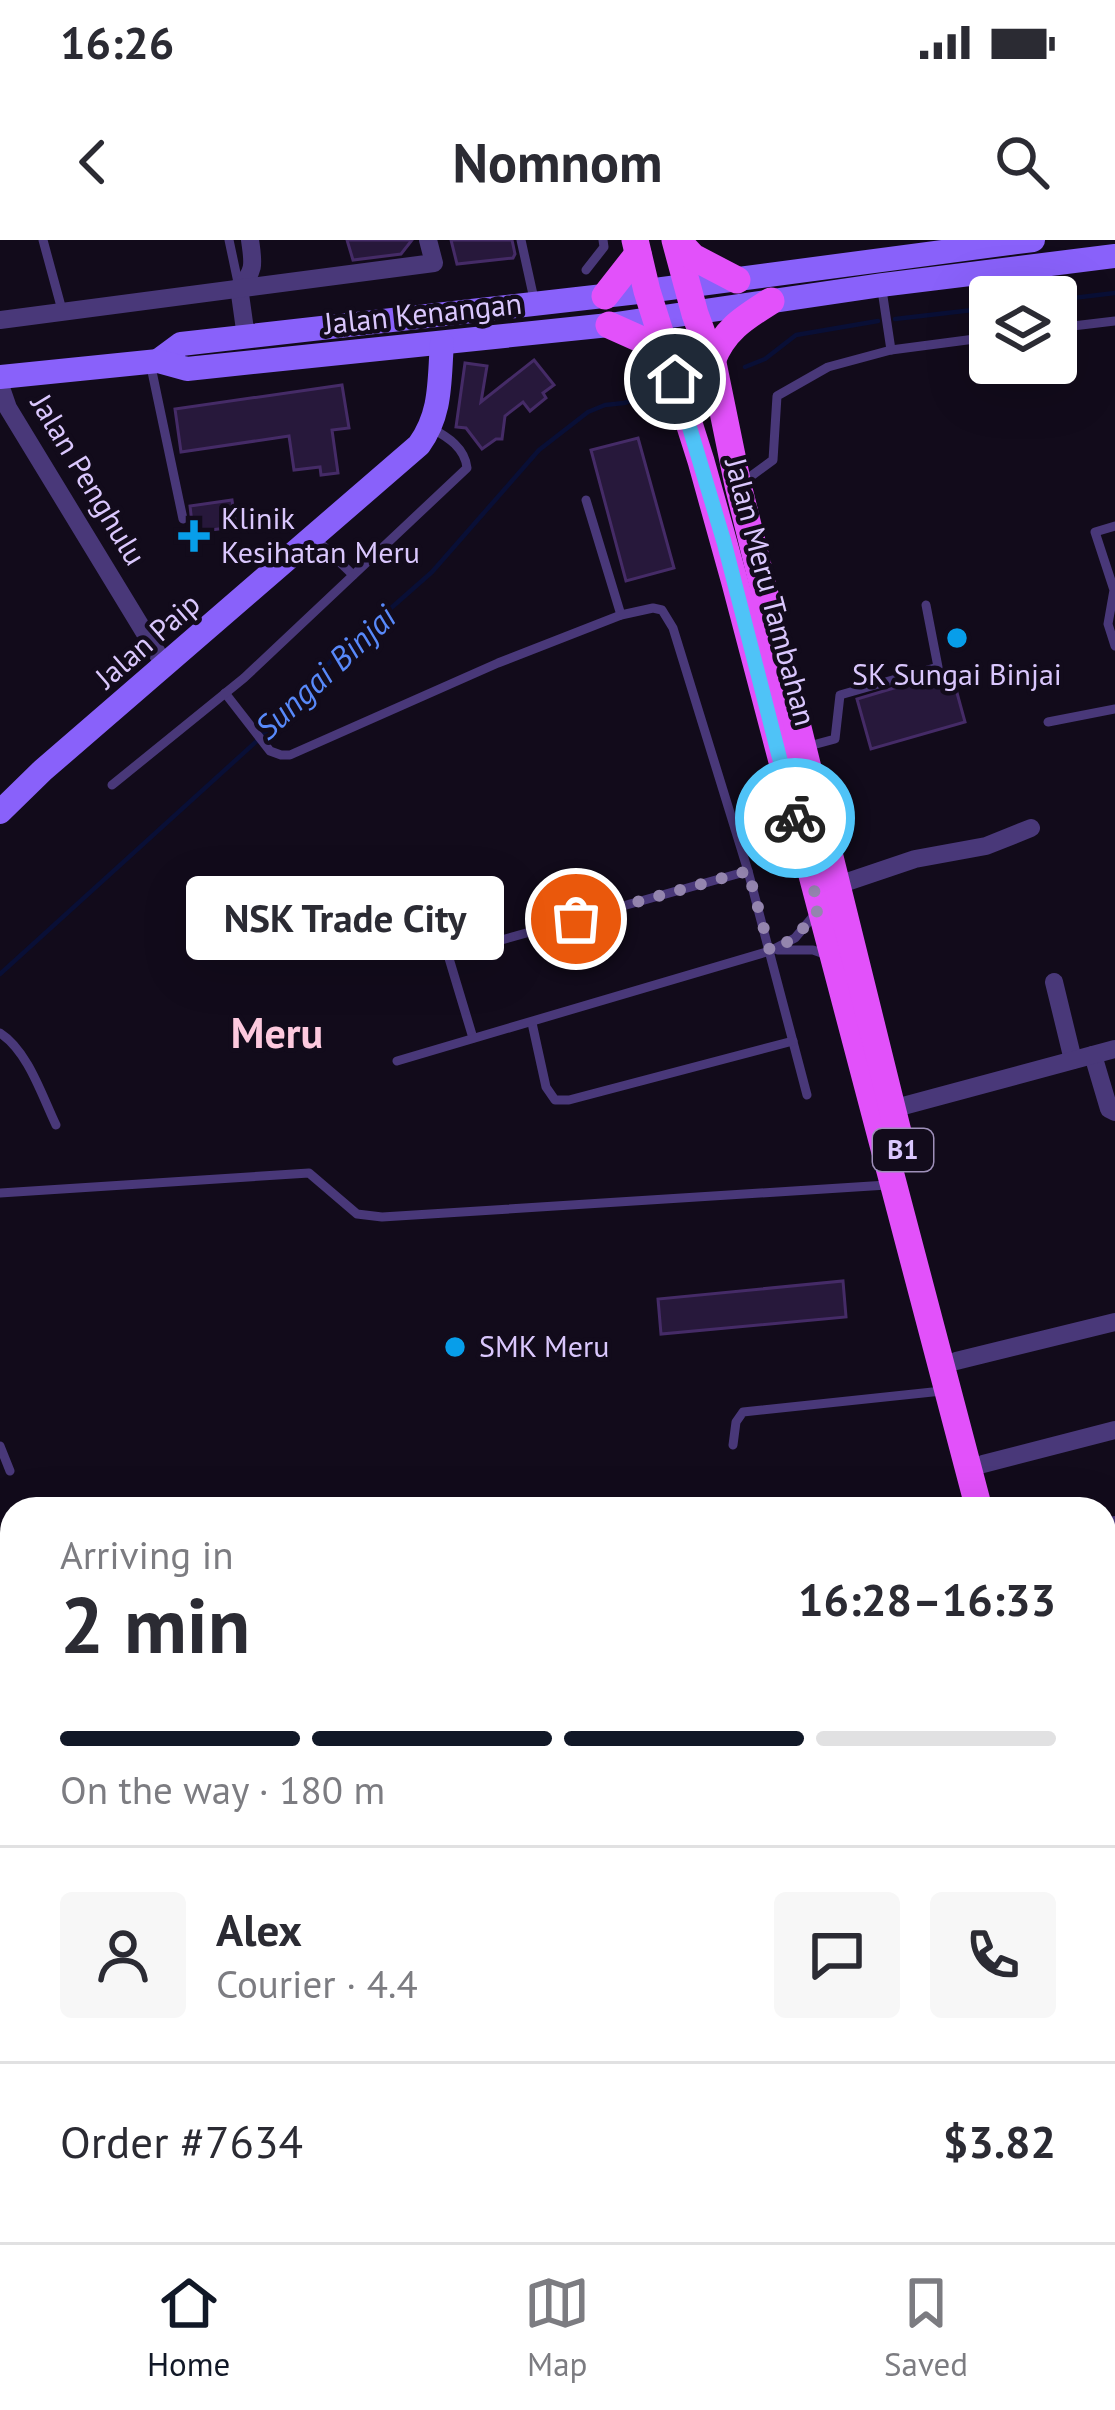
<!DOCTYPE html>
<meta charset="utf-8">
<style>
body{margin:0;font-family:"PT Sans",sans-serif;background:#f7f7f7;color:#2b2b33;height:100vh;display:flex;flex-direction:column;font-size:45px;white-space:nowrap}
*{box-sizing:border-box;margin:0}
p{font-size:39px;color:#7c7c81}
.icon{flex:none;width:66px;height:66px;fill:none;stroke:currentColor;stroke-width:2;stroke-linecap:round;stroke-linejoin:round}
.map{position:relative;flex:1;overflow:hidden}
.panel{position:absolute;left:0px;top:1257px;width:1116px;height:747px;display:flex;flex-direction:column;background:#fff;border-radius:36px 36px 0 0;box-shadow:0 12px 48px #0002}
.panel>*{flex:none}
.buttons{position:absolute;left:969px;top:36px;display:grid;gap:24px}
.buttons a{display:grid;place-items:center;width:108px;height:108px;border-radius:12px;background:#fff;box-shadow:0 12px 48px #0002;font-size:60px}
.pin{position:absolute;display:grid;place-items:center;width:102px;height:102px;color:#fff;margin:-51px;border:6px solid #fff;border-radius:50%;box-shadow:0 3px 12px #0007}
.courier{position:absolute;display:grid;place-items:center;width:120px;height:120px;margin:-60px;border:9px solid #4fc3f7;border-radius:50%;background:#fff;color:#222;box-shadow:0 3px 15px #0007}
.bubble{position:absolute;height:84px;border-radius:12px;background:#fff;box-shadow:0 12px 48px #0002;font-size:39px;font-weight:800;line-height:84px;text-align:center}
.summary em{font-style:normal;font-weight:800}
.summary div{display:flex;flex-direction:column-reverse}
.summary{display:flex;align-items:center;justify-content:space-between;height:204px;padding:0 60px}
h1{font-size:78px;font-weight:800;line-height:90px}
.bar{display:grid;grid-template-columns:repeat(4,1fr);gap:18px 12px;align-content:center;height:144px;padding:0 60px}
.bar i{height:15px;border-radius:9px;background:#e1e1e2}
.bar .active{background:#111827}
.bar p{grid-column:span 4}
.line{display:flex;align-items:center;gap:30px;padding:0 60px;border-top:3px solid #e1e1e2}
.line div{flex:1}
.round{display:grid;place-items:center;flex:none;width:126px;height:126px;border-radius:12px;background:#f7f7f7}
.status{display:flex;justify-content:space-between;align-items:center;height:84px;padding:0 60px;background:#fff;direction:ltr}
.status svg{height:33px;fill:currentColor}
header{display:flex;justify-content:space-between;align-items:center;height:156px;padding:0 60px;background:#fff;font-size:54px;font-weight:800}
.menu{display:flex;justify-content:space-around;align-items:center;height:168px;border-top:3px solid #e1e1e2;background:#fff;font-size:33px;color:#7c7c81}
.menu a{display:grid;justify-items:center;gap:6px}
.menu .active{color:#111827}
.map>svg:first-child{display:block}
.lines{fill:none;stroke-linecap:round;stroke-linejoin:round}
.stream{stroke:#090f36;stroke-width:4.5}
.building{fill:#27183b;stroke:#452b67;stroke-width:3}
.lane{stroke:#493879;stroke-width:9}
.street{stroke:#493879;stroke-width:18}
.secondary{stroke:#8961fa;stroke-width:24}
.primary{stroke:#e251fa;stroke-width:27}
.done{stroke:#9485ae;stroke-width:12;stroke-dasharray:0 21.6}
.route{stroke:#4fc3f7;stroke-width:15}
.poi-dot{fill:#079eea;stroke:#120b1b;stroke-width:4.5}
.labels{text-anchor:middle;stroke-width:9;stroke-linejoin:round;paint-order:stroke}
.shield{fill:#120b1b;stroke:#9e8fb9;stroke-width:3}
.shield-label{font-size:27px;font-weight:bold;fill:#dac7fd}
.street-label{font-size:30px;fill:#dac7fd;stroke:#120b1b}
.poi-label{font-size:30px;fill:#dac7fd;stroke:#120b1b;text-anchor:start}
.water-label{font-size:33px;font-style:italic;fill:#5889fa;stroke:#120b1b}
.district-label{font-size:42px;font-weight:bold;fill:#fdc9de;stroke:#120b1b}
</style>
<div class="status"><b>16:26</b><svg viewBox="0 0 49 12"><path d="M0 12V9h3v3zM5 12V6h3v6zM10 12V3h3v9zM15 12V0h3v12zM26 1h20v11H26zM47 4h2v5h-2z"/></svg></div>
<header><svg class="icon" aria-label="back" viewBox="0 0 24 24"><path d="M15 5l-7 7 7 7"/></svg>Nomnom<svg class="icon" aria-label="search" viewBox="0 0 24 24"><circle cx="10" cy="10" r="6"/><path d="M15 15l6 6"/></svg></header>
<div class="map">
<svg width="1115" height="2002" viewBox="0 0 1115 2002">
<rect width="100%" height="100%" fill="#120b1b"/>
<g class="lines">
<!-- stream -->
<g class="stream">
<path d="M1056 60 1115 53"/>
<path d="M895 79 990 68"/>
<path d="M745 127 765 119 796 95 878 81"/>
<path d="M0 734 259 499 332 420 432 332 539 210 588 172 605 165 624 163 657 152"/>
</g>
</g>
<!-- building -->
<g class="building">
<path d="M347 0H412L401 14 353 20Z"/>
<path d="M451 0H512L515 14 513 18 457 24Z"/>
<path d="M534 120 554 145 543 153 546 158 530 171 523 162 505 176 502 199H496L482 209 466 188 456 187 465 123 487 126 481 162Z"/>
<path d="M342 145 349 188 332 190 338 233 321 235 320 227 294 230 289 196 181 212 175 169Z"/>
<path d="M638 198 674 328 626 341 591 210Z"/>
<path d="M232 260 236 287 193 292 190 266Z"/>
<path d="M951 431 965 482 871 509 857 459Z"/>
<path d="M843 1041 846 1077 661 1094 658 1059Z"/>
</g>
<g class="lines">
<!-- lane -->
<g class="lane">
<path d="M43 0 62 70"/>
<path d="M229 0 239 47"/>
<path d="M521 0 534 59"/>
<path d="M586 30 604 7 603 0"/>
<path d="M882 50 891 110"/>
<path d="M1056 88 1115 81"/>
<path d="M150 122 183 279"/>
<path d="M743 242 773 220 777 156 828 127 891 110 990 97"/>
<path d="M586 260 621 375"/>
<path d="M1115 286 1095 292 1114 350 1108 384 1115 406"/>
<path d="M314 297 353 335"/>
<path d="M225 453 270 511 281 515H290L498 423 621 375 653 368 662 370 673 388 748 631 807 855"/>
<path d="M1048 482 1115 469"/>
<path d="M809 506 835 499 840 455 938 427 926 365"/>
<path d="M112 545 244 438 467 228C465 208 448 197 431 188"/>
<path d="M778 710H813L827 715"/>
<path d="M532 783 546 847 555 860H569L793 801"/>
<path d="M0 793C28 811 42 856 56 885"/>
<path d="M473 798 448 715 748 631"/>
<path d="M397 821 770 711 795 698 816 673"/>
<path d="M0 953 309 933 357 974 382 977 887 945"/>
<path d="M733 1205 736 1182 743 1172 942 1151"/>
<path d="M0 1206 10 1231"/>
<path d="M381 1992 382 2002"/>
<path d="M435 2002 544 1992"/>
</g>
<!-- street -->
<g class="street">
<path d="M239 47C256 31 253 22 250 0"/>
<path d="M239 47 246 97"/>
<path d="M0 80 434 23 428 0"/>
<path d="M0 145 8 168 165 426"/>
<path d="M838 645 915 619 986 606 1031 588"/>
<path d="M1054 742 1073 820"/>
<path d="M1093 815 1109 869 1115 872"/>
<path d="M892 869 1115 809"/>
<path d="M956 1121 1115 1082"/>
<path d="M983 1224 1115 1190"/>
<path d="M1104 1288 1115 1285"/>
<path d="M0 1397 12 1396"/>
<path d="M0 1494 9 1528 12 1527"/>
<path d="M1104 1503 1115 1500"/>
<path d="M1104 1557 1115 1555"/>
<path d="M0 1874 12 1923"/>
<path d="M146 1992 149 2002"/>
<path d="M578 1992 579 2002"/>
</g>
<!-- secondary -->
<g class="secondary">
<path d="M158 121 181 104 647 51 1033 0"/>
<path d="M0 137 158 121 187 129 609 85 882 45 1115 16"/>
<path d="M0 572 43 530 419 205C442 173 439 141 442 103"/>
<path d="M0 1700 12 1745"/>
<path d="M77 1992 80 2002"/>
</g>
<!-- primary -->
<g class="primary">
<path d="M635 0 647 51 701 221 735 343 979 1269"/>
<path d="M675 0 695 74 713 123 738 245 904 916"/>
<path d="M677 0 693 17 737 40"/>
<path d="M605 56 638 14"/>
<path d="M609 85 647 102 669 124"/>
<path d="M712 121C724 90 744 78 771 61"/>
<path d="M1104 1668 1115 1709"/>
<path d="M1104 1741 1115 1782"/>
</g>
</g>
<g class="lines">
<!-- done -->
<path class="done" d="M576 679 748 631 770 711 795 698 819 669 795 578"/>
<!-- route -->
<path class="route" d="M675 139 724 302 795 578"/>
</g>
<!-- markers -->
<g class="poi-dot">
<path d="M188 278h12v12h12v12h-12v12h-12v-12h-12v-12h12z"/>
<circle cx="957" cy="398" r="12"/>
<circle cx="455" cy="1107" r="12"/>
</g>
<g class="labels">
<!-- shield labels -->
<rect class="shield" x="873" y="889" width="60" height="42" rx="9"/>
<g class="shield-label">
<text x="903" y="919">B1</text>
</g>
<!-- street labels -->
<g class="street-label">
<text transform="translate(423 74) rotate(-6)" y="10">Jalan Kenangan</text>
<text transform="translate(88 240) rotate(59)" y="10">Jalan Penghulu</text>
<text transform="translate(770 352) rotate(75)" y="10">Jalan Meru Tambahan</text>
<text transform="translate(148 401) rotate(-41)" y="10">Jalan Paip</text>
</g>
<!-- poi labels -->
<g class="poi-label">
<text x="221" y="289">Klinik<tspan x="221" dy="34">Kesihatan Meru</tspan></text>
<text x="957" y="445" text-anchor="middle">SK Sungai Binjai</text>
<text x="479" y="1117">SMK Meru</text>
</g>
<!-- water labels -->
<g class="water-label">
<text transform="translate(325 432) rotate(-43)" y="12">Sungai Binjai</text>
</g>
<!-- district labels -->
<g class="district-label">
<text x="277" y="808">Meru</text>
</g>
</g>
</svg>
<div class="buttons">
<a><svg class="icon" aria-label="layers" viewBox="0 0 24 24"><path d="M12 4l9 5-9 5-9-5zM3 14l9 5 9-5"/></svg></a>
</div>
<div class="pin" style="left:576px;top:679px;background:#ea580c"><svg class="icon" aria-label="bag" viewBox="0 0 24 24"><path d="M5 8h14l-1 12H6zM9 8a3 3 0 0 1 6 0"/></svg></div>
<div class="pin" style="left:675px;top:139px;background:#1f2937"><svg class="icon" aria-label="home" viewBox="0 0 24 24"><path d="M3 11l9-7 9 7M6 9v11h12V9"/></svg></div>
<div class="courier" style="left:795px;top:578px"><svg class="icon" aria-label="bike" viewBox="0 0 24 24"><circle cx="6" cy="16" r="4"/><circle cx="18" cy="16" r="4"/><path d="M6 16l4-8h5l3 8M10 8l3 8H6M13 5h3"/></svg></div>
<div class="bubble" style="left:186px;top:636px;width:318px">NSK Trade City</div>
<section class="panel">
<div class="summary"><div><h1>2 min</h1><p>Arriving in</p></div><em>16:28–16:33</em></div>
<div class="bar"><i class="active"></i><i class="active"></i><i class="active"></i><i></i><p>On the way · 180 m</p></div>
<div class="line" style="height:216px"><a class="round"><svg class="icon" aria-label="person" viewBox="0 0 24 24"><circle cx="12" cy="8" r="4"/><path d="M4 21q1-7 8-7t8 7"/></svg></a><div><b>Alex</b><p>Courier · 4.4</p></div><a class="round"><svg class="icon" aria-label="chat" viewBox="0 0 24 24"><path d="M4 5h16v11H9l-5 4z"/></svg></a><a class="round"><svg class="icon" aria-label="phone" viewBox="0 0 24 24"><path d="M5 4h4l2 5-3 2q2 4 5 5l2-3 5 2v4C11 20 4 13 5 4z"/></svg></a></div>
<div class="line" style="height:156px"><div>Order #7634</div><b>$3.82</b></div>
</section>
</div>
<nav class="menu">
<a class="active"><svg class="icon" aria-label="home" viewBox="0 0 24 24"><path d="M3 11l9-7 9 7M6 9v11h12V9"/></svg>Home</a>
<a><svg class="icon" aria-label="map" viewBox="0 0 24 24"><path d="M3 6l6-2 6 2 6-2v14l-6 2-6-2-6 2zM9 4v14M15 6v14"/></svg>Map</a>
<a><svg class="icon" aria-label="saved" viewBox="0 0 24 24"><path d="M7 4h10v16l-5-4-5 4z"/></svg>Saved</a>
</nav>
